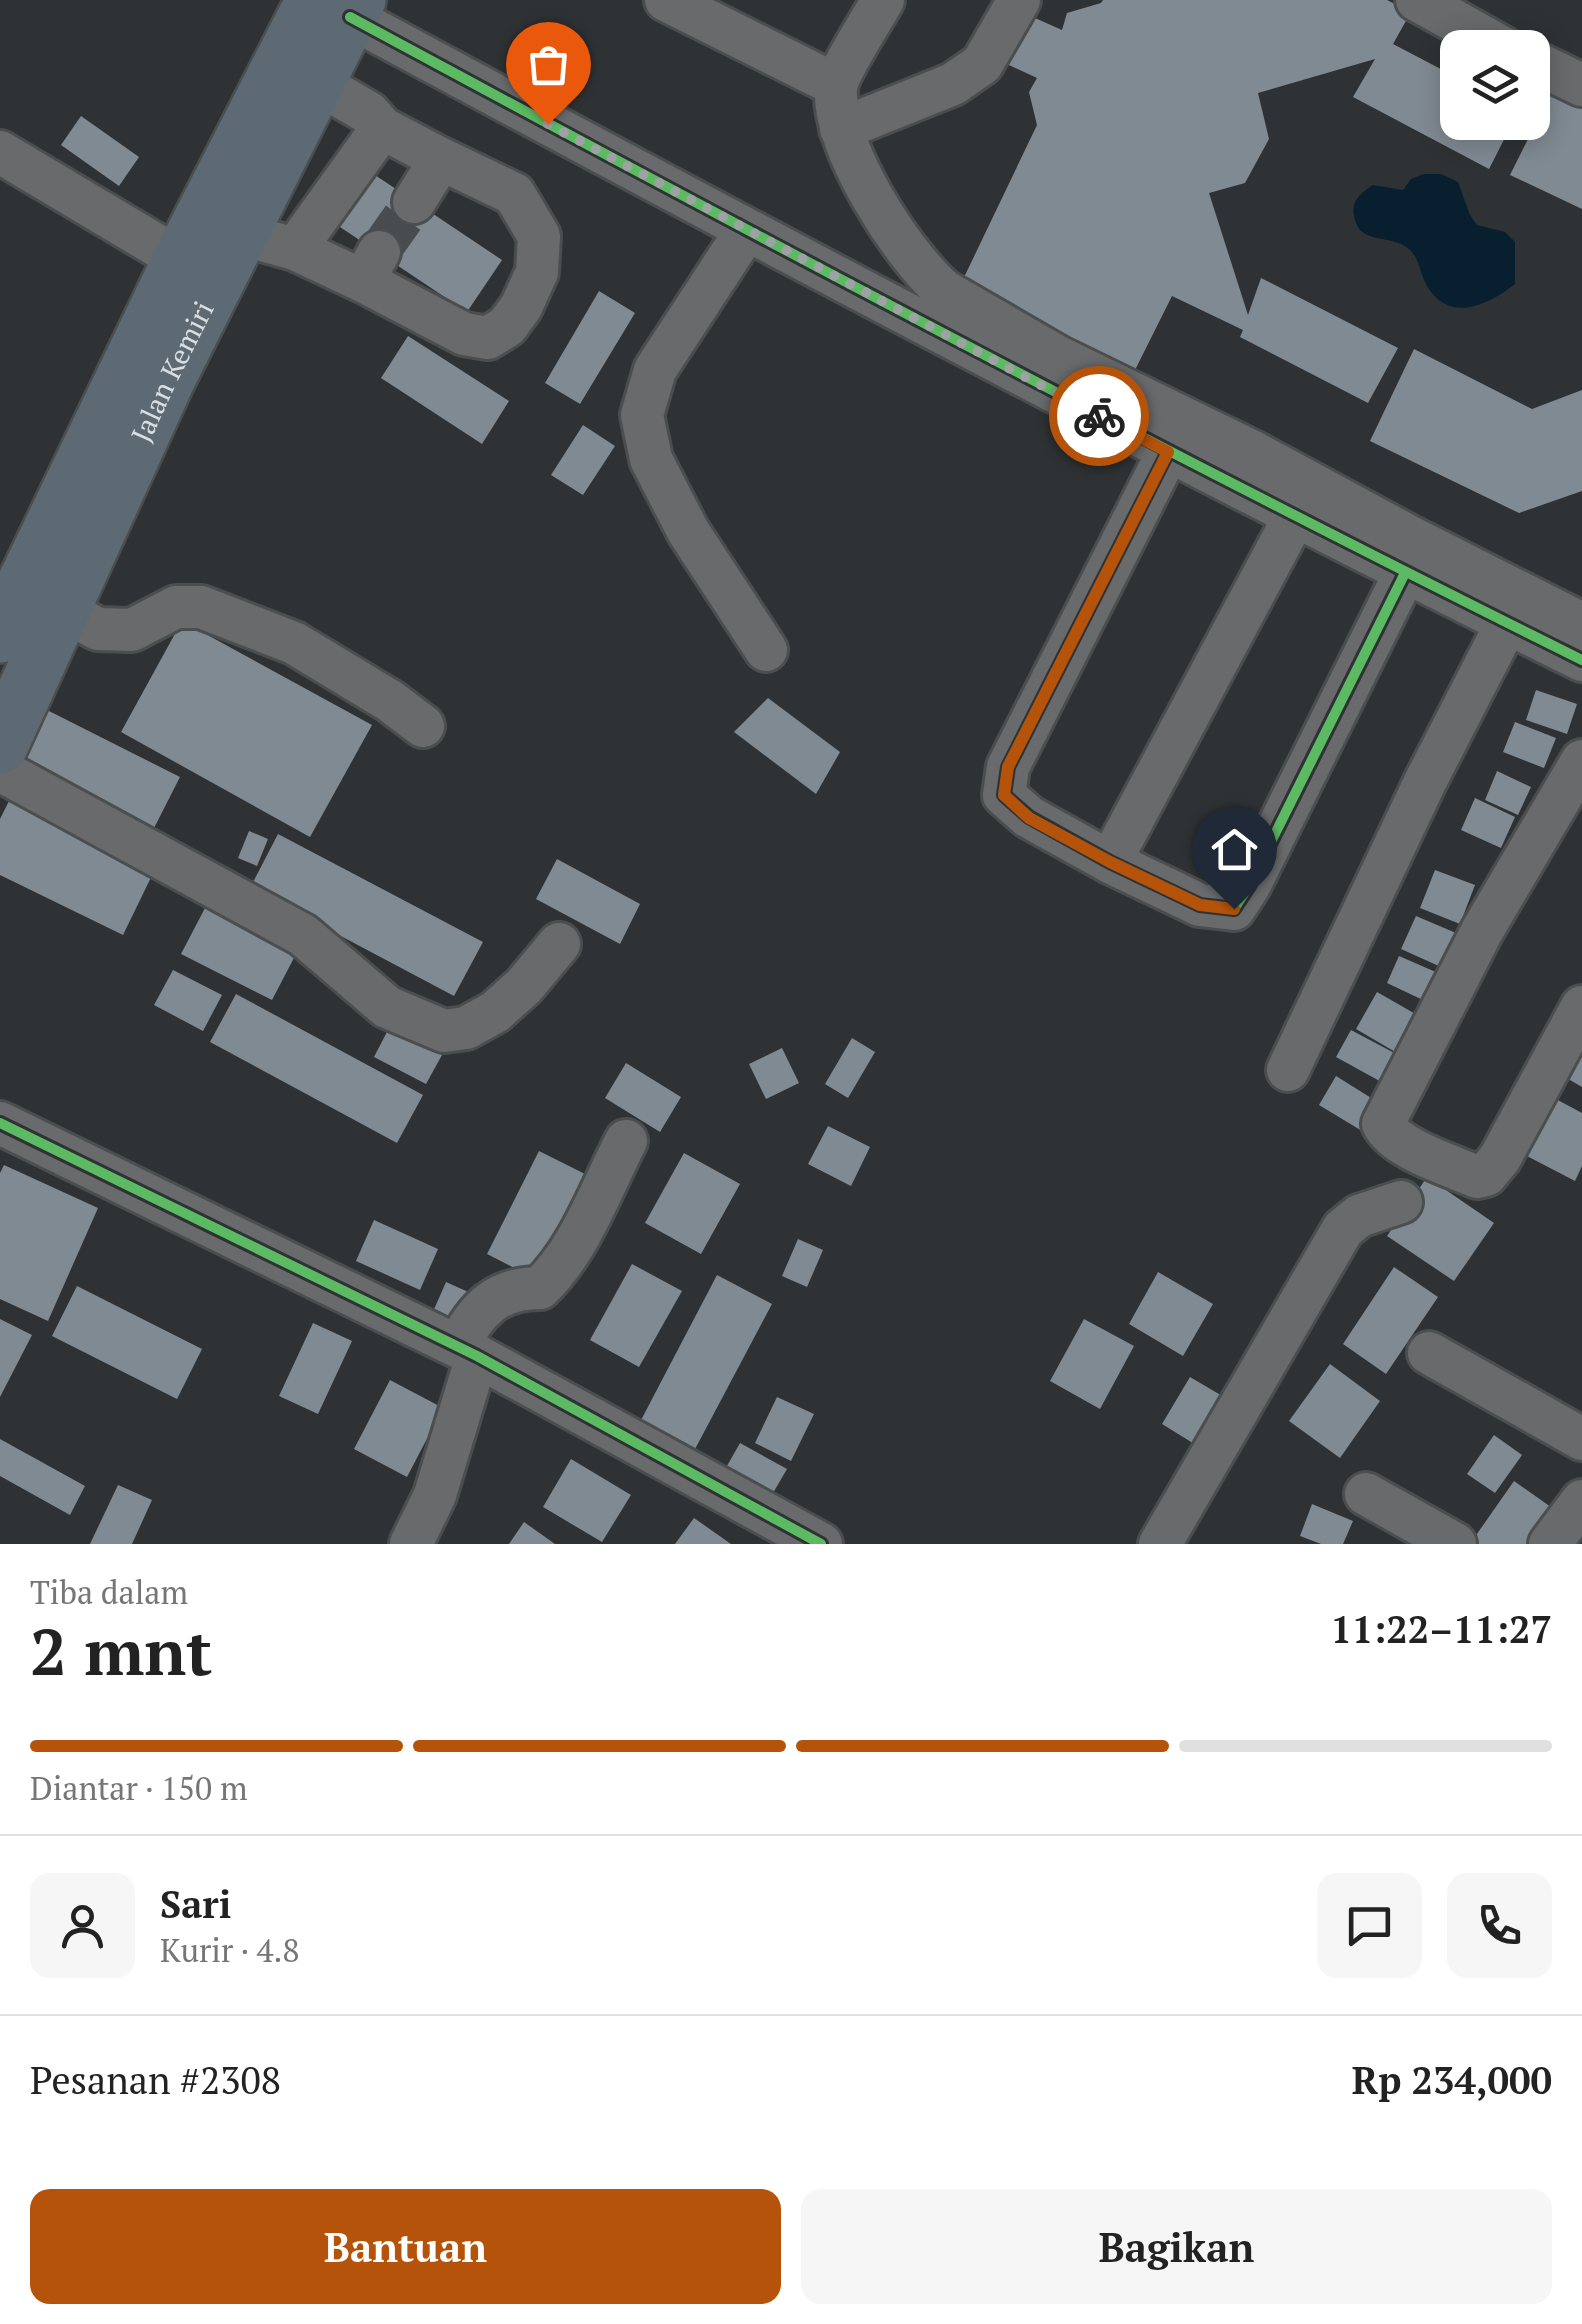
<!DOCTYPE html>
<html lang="id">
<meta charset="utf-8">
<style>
body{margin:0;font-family:"PT Serif",serif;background:#f6f6f6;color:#222;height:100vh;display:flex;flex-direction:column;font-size:38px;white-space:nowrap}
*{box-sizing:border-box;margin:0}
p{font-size:32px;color:#767676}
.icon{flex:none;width:55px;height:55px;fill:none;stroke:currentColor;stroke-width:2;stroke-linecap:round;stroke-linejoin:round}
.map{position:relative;height:1544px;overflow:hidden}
.sheet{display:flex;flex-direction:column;background:#fff;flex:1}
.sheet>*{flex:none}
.fabs{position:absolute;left:1440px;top:30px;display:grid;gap:20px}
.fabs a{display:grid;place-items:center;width:110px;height:110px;border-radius:20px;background:#fff;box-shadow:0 5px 25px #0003;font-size:50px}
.pin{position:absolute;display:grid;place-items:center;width:85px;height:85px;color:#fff;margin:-102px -42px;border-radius:50% 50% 50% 0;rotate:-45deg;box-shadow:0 0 10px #0007}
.pin .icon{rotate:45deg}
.courier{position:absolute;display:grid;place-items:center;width:100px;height:100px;margin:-50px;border:8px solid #b45309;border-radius:50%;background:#fff;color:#222;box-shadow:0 2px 12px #0007}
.summary em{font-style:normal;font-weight:700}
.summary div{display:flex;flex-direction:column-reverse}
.summary{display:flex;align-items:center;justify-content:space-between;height:170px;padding:0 30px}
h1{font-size:65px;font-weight:700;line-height:75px}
.bar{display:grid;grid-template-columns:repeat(4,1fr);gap:15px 10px;align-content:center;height:120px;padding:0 30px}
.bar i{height:12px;border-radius:8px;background:#e0e0e0}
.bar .current{background:#b45309}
.bar p{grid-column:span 4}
.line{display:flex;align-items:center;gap:25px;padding:0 30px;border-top:2px solid #e0e0e0}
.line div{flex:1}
.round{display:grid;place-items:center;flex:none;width:105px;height:105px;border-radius:20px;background:#f6f6f6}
.cta{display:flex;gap:20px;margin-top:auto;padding:20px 30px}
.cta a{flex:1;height:115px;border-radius:20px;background:#b45309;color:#fff;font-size:40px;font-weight:700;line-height:115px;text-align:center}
.cta a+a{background:#f6f6f6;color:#222}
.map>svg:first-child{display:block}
.water{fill:#081f2f}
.building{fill:#808a92}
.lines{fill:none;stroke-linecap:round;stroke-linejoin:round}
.minor-tunnel{stroke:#494c4e;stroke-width:42;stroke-dasharray:42 21;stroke-linecap:butt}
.minor-casing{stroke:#4b4e4f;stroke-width:48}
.highway-casing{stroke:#4b4e4f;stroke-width:60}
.minor{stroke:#686a6b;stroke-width:42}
.highway{stroke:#5e6a73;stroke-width:55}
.cycleway-casing{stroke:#2e3235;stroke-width:16}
.cycleway{stroke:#5cba63;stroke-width:10}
.done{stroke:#9fa2a4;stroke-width:10;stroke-dasharray:0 18}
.route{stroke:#b45309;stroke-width:12}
.labels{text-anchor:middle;stroke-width:10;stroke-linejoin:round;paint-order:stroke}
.street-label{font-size:28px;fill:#dbdee0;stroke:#2e3235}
</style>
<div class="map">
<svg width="1582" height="1544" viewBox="0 0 1582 1544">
<rect width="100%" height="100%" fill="#2f3234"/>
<!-- water -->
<path class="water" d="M1424 174H1441L1458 182 1470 215 1477 225 1505 232 1515 242V284C1488 305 1449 324 1427 286 1420 274 1420 260 1410 250 1394 233 1359 247 1354 216 1351 200 1361 193 1373 185L1403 190 1411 179Z"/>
<!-- building -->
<g class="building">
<path d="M1103 0H1387L1411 12 1393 44 1458 78V122H1513L1489 169 1353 97 1375 59 1258 93 1269 139 1245 183 1209 193 1248 315 1261 278 1398 348 1368 403 1240 337 1243 330 1172 296 1132 376 957 292 1037 125 1029 92 1037 78 994 58 1017 10 1062 30 1067 13 1101 3Z"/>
<path d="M1553 89 1582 103V209L1510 175Z"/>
<path d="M81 116 139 157 119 186 61 145Z"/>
<path d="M369 171 502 260 467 312 334 223Z"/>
<path d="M599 291 635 313 580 404 545 383Z"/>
<path d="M408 336 509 401 482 444 381 378Z"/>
<path d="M1414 349 1532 409 1582 390V491L1519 513 1370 441Z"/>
<path d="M583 425 615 446 583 495 551 475Z"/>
<path d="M182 621 372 725 310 837 121 732Z"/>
<path d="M1536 690 1577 704 1567 734 1526 720Z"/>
<path d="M768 698 840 752 816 794 734 732Z"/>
<path d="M45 709 180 777 151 834 16 765Z"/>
<path d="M1515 722 1556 738 1544 768 1503 752Z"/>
<path d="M1497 771 1531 787 1518 815 1485 800Z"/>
<path d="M14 791 159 861 123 935 0 875V819Z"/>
<path d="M1475 798 1515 817 1501 848 1461 830Z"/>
<path d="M249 831 268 839 257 866 238 858Z"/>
<path d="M278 834 483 942 454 996 250 888Z"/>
<path d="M557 859 640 904 620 944 536 899Z"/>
<path d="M1435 870 1475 885 1460 924 1420 908Z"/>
<path d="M205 908 296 954 272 1000 181 954Z"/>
<path d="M1416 916 1456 933 1441 967 1401 949Z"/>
<path d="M1399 956 1438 973 1425 1001 1387 983Z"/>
<path d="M173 970 222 995 203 1031 154 1005Z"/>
<path d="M1377 992 1419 1016 1397 1053 1356 1029Z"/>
<path d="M236 994 423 1095 397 1143 210 1042Z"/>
<path d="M389 1028 442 1055 426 1084 374 1057Z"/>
<path d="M1351 1030 1400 1056 1385 1084 1336 1057Z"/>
<path d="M852 1038 875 1052 848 1098 825 1084Z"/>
<path d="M1582 1040V1087L1563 1076Z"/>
<path d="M782 1048 799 1083 766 1099 749 1064Z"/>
<path d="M626 1063 681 1097 660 1132 605 1098Z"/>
<path d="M1336 1076 1384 1106 1367 1134 1319 1105Z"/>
<path d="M1554 1098 1582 1113V1166L1575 1181 1525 1155Z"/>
<path d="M828 1126 870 1147 851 1186 808 1164Z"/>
<path d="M539 1151 593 1178 540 1281 487 1254Z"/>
<path d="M684 1153 740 1184 701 1254 645 1223Z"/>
<path d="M4 1165 98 1208 48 1321 0 1299V1173Z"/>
<path d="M1427 1177 1494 1223 1454 1281 1387 1236Z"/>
<path d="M374 1220 438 1249 420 1290 356 1261Z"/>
<path d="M798 1239 823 1250 807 1287 782 1276Z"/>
<path d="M632 1264 682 1291 639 1367 590 1340Z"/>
<path d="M1394 1267 1438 1297 1386 1374 1343 1344Z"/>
<path d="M1158 1272 1213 1304 1183 1356 1129 1324Z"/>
<path d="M717 1275 772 1304 694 1451 640 1422Z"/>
<path d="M446 1282 475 1295 460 1327 432 1314Z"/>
<path d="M77 1286 202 1349 177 1399 52 1336Z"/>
<path d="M0 1319 32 1335 0 1397Z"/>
<path d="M1084 1319 1134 1346 1100 1409 1050 1381Z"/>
<path d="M313 1323 352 1341 318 1414 279 1396Z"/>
<path d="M1330 1364 1380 1401 1340 1458 1289 1421Z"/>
<path d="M1190 1377 1224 1397 1196 1445 1162 1424Z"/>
<path d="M390 1380 443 1408 407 1477 354 1449Z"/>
<path d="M777 1397 814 1414 791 1461 755 1443Z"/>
<path d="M1494 1435 1522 1455 1495 1493 1467 1474Z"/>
<path d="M0 1439 85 1486 70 1515 0 1476Z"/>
<path d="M740 1443 787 1469 766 1505 719 1480Z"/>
<path d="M571 1459 631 1495 602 1542 543 1507Z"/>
<path d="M1514 1481 1558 1512 1536 1544H1477L1472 1541Z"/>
<path d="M118 1485 152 1500 132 1544H90Z"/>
<path d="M1312 1504 1353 1521 1343 1544H1321L1300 1536Z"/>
<path d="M694 1518 731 1544H675Z"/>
<path d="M524 1522 555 1544H509Z"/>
</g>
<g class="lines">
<!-- minor-tunnel -->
<path class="minor-tunnel" d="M379 252 414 202"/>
<defs>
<g id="minor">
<path d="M666 0 836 85"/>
<path d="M883 0C873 18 837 73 836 89 833 148 901 253 944 291L1058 357 1253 452 1412 538 1582 624"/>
<path d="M1417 0 1503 48"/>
<path d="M350 17C758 237 1167 454 1582 660"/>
<path d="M1532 61 1582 85"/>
<path d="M290 67 369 113 382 128 441 159 414 202"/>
<path d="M841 129 953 84 982 64 1019 0"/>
<path d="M0 152 208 276"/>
<path d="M215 227 295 249 363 281 379 252"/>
<path d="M746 231 655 370 642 415 651 459 688 531 766 650"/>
<path d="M295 249 382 128"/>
<path d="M363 281 464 334 488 338 507 326 521 307 537 272 539 236 514 194 441 159"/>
<path d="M1168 452 1008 767 1004 795 1029 817 1110 862 1200 905 1234 909 1249 886 1405 573"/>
<path d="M60 609 98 629 132 630 176 607H201L294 643 390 701 423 726"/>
<path d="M1582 761 1482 931 1383 1124C1396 1149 1450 1165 1477 1177L1486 1175 1500 1158 1582 1007"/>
<path d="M0 770 303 935 387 1007 444 1031 466 1028 495 1012 524 986 559 944"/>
<path d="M1110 862 1294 518"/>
<path d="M1288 1070 1426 780 1507 623"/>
<path d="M0 1123 477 1356 821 1544"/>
<path d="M458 1346C476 1310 496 1288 540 1288 580 1250 601 1189 626 1141"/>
<path d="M1429 1353 1582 1439"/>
<path d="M1366 1494 1455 1544"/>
<path d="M411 1544 435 1495 477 1356"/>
<path d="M1160 1544 1343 1229 1359 1216 1401 1202"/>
<path d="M1550 1544 1582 1501"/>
</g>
<g id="highway">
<path d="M0 635 180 261 314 0"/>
<path id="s1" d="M0 746 166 382 358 0"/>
</g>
</defs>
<!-- minor casing -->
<use href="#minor" class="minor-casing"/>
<!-- highway casing -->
<use href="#highway" class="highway-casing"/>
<!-- minor -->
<use href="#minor" class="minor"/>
<!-- highway -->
<use href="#highway" class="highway"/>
<defs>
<g id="cycleway">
<path d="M350 17C758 237 1167 454 1582 660"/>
<path d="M1168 452 1008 767 1004 795 1029 817 1110 862 1200 905 1234 909 1249 886 1405 573"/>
<path d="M0 1123 477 1356 821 1544"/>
</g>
</defs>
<!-- cycleway casing -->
<use href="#cycleway" class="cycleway-casing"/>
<!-- cycleway -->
<use href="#cycleway" class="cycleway"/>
</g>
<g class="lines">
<!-- done -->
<path class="done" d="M548 124 1099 416"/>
<!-- route -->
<path class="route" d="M1099 416 1168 452 1008 767 1004 795 1029 818 1110 862 1200 905 1234 909"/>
</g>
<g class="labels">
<!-- street labels -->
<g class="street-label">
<text dy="10" stroke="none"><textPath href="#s1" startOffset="412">Jalan Kemiri</textPath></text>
</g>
</g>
</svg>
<div class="fabs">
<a><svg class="icon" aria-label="layers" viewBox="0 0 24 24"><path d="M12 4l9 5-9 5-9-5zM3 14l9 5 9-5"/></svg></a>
</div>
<div class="pin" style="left:548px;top:124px;background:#ea580c"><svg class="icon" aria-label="bag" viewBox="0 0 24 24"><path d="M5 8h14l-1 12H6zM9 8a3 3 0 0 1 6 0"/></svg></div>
<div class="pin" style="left:1234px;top:909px;background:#1f2937"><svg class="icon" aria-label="home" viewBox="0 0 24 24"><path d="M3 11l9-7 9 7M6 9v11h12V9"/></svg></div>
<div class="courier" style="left:1099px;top:416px"><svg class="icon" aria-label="bike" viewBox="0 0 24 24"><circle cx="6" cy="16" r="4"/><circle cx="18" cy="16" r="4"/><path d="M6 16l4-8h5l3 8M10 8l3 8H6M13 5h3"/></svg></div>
</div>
<section class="sheet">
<div class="summary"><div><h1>2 mnt</h1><p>Tiba dalam</p></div><em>11:22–11:27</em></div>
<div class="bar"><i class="current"></i><i class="current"></i><i class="current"></i><i></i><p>Diantar · 150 m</p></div>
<div class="line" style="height:180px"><a class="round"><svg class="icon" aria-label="person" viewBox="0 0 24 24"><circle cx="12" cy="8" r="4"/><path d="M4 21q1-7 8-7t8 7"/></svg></a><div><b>Sari</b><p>Kurir · 4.8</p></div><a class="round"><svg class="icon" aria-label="chat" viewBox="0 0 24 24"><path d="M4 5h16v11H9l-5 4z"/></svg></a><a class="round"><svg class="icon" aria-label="phone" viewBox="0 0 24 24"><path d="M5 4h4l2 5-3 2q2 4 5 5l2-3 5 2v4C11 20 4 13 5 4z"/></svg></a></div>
<div class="line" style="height:130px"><div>Pesanan #2308</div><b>Rp 234,000</b></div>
<div class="cta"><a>Bantuan</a><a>Bagikan</a></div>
</section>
